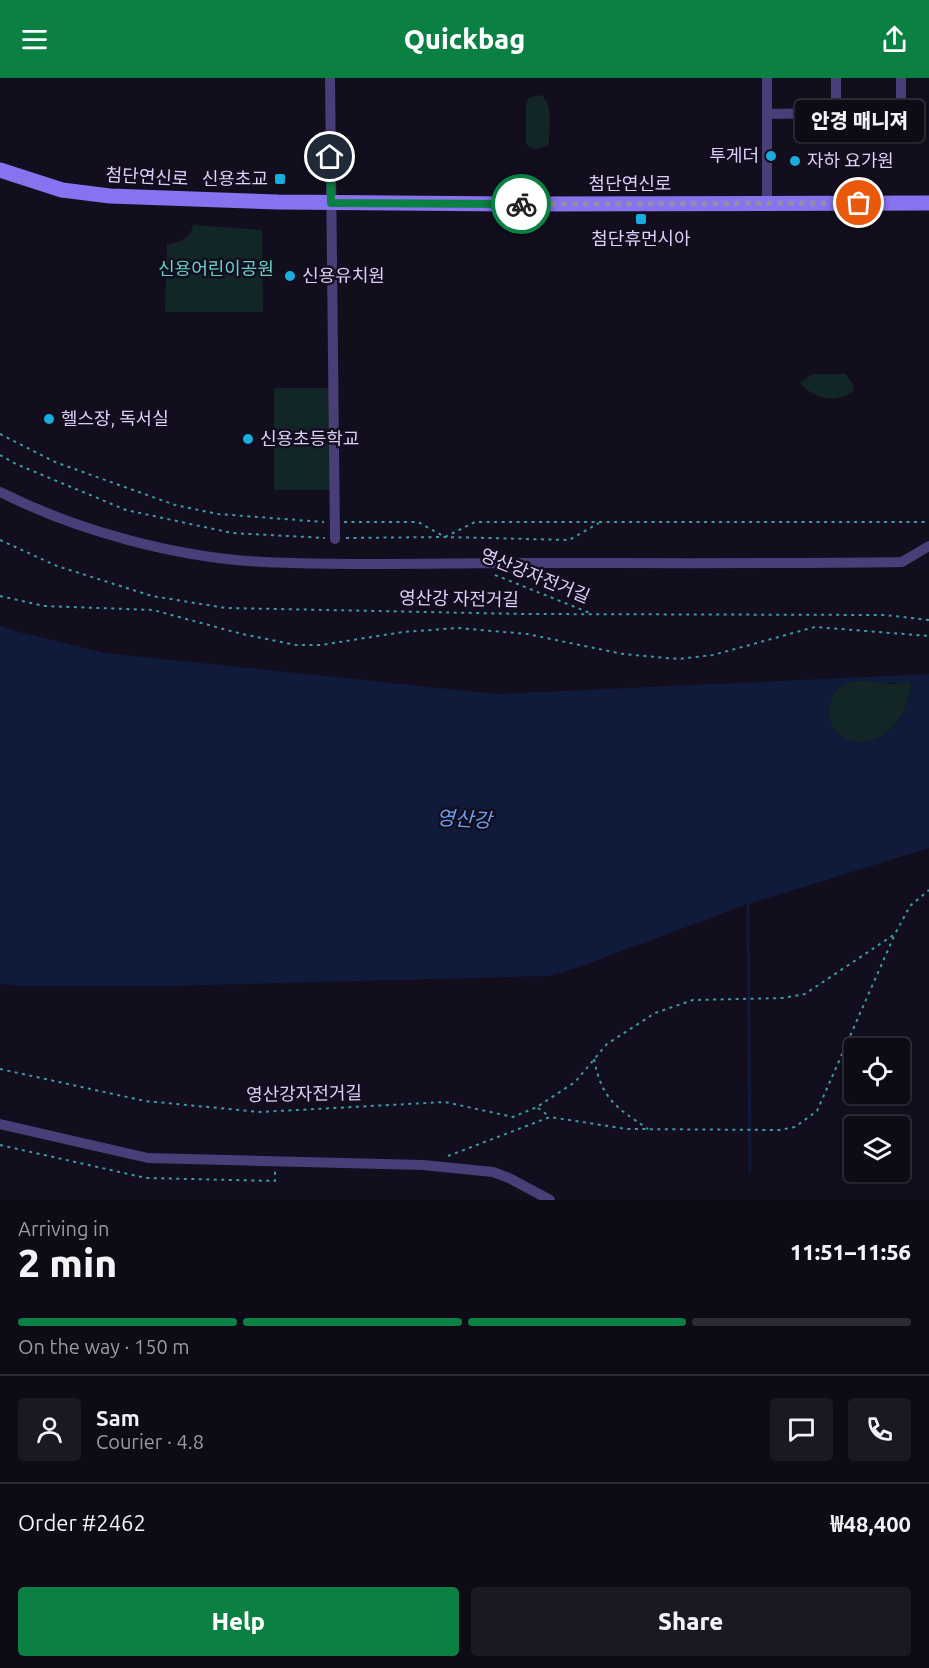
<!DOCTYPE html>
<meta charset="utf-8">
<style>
body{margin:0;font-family:Ubuntu,"Noto Sans KR",sans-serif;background:#1c1823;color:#f1f3f6;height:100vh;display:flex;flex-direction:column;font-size:22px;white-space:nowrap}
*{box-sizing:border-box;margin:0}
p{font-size:20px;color:#9b9aa1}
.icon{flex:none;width:33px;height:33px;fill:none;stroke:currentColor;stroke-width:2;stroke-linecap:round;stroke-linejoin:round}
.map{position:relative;height:1122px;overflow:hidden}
.panel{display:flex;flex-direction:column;background:#0e0a16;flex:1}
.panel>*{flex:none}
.tools{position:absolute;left:844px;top:960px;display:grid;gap:12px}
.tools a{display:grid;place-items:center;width:66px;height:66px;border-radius:6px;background:#0e0a16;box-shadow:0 2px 4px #0004,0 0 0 2px #2e2b35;font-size:30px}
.pin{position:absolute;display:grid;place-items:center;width:51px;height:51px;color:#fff;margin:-26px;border:3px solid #fff;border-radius:50%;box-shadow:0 2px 6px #0007}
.courier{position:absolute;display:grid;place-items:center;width:60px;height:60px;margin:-30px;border:4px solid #0b8043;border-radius:50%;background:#fff;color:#222;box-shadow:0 2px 8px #0007}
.bubble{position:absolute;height:42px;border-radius:6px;background:#0e0a16;box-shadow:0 2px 4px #0004,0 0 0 2px #2e2b35;font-size:20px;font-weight:800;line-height:42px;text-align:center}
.head em{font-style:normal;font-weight:800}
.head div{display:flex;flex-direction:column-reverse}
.head{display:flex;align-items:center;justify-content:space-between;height:102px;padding:0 18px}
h1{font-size:39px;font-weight:800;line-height:45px}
.bar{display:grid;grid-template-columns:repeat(4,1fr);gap:9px 6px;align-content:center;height:72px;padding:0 18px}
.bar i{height:8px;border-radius:4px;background:#2e2b35}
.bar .selected{background:#0b8043}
.bar p{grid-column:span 4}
.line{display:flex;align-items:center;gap:15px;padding:0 18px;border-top:2px solid #2e2b35}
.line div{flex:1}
.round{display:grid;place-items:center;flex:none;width:63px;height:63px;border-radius:6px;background:#1c1823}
.button{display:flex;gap:12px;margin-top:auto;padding:12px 18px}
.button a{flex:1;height:69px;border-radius:6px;background:#0b8043;color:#fff;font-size:24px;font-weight:800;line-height:69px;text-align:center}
.button a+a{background:#1c1823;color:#f1f3f6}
header{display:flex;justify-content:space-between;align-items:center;height:78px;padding:0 18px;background:#0b8043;color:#fff;font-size:27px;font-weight:800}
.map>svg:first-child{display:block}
.green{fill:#122527}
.water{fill:#101a3b;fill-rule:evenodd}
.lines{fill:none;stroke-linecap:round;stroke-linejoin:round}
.stream{stroke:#101a3b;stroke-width:3}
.path{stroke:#3a9ba4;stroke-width:2;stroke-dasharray:3 4.5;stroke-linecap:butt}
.street{stroke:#493e78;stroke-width:10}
.secondary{stroke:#8772ef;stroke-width:15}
.done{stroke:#958cad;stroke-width:6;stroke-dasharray:0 10.8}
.route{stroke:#0b8043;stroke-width:8}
.poi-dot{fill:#19adde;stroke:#130e1e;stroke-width:2}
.labels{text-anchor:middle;stroke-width:5;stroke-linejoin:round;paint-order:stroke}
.poi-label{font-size:18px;fill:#dbd0fa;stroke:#130e1e;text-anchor:start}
.street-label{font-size:18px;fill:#dbd0fa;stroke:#130e1e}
.park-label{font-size:18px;fill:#65d1c6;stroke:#130e1e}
.water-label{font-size:20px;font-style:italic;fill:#6a9eee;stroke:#130e1e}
</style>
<header><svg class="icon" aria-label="menu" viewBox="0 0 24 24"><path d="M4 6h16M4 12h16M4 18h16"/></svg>Quickbag<svg class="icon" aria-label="share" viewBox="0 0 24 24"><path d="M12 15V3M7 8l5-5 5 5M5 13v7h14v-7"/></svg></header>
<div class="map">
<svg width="929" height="1122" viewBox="0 0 929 1122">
<rect width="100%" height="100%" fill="#130e1e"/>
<!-- green -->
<g class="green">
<path d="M541 17C554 27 549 48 549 63L548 67C538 72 535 73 526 66V24L530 19Z"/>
<path d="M193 147 262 152 263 234H165L167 166C179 166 191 160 193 147Z"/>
<path d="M812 296H846L854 309 852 315C847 317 842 320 837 320 825 323 808 315 800 305Z"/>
<rect x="274" y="310" width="56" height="102"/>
<path d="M864 602 890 606 912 604C900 693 812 669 831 622 837 606 849 603 864 602Z"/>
</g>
<!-- water -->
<path class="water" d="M0 547 11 552 105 575 497 616 929 596V770L748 826 576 890 549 898 171 908H20L0 906ZM864 602 877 605H912C900 693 812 669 831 622 837 606 849 603 864 602Z"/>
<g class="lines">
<!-- stream -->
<path class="stream" d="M748 826 750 1093"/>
<!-- path -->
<g class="path">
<path d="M0 356 55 384 175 427 218 436 324 444"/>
<path d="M0 377 16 386 126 432 232 455 325 460"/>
<path d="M344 444H418L445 459 475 444H929"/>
<path d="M346 460 445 459 569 462 599 445"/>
<path d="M0 462 57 488 152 518 226 530 525 536 885 537 929 542"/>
<path d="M495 497 590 535"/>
<path d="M0 518 44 528 153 532 242 556 296 567H321L403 554 458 550 527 556 623 576 678 581 713 577 815 549 929 558"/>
<path d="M594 981C602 1022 616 1029 648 1051"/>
<path d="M0 991 145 1023 260 1034 445 1024 513 1039 537 1029 575 1004 607 966 655 935 693 922 783 920 805 916 895 856 910 828 929 812"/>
<path d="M538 1030 550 1039"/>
<path d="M0 1067 146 1100 275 1103V1093"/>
<path d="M448 1078 550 1039 627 1051 779 1052 795 1049 817 1033 895 856"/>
</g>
<!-- street -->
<g class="street">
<path d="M330 0 335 461"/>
<path d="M836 0V35"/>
<path d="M767 36 901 34V0"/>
<path d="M767 125V0"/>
<path d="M0 414C78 453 177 480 264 484 351 488 439 485 526 485 651 485 776 486 902 484L929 468"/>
<path d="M0 1046 148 1080 423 1087 493 1094 509 1100 550 1122"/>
</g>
<!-- secondary -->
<path class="secondary" d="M0 92 62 112 110 118 278 124 525 126 929 125"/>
</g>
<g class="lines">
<!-- done -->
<path class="done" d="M521 126 859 125"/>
<!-- route -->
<path class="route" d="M330 79 331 125 521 126"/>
</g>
<!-- markers -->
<g class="poi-dot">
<circle cx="771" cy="78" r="6"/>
<circle cx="795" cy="83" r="6"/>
<rect x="274" y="95" width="12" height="12" rx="3"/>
<rect x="635" y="135" width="12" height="12" rx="3"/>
<circle cx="290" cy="198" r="6"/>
<circle cx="49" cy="341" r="6"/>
<circle cx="248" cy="361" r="6"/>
</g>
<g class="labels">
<!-- poi labels -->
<g class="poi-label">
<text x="759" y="84" text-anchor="end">투게더</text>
<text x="807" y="89">자하 요가원</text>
<text x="268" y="107" text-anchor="end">신용초교</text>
<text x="641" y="167" text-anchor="middle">첨단휴먼시아</text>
<text x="302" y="204">신용유치원</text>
<text x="61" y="347">헬스장, 독서실</text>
<text x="260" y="367">신용초등학교</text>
</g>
<!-- street labels -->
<g class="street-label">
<text transform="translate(147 99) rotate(3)" y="6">첨단연신로</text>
<text x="630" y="112">첨단연신로</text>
<text transform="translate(535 498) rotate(22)" y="6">영산강자전거길</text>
<text transform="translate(459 521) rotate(1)" y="6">영산강 자전거길</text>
<text transform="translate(304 1016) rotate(-1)" y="6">영산강자전거길</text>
</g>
<!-- park labels -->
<g class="park-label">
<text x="216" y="197">신용어린이공원</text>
</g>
<!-- water labels -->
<g class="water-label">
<text transform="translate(464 741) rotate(3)" y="7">영산강</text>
</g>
</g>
</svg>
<div class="tools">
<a><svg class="icon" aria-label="locate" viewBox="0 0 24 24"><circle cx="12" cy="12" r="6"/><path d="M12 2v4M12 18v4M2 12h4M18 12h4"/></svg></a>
<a><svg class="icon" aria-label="layers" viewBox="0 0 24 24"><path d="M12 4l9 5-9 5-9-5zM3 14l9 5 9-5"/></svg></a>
</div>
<div class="pin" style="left:859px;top:125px;background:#ea580c"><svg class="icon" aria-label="bag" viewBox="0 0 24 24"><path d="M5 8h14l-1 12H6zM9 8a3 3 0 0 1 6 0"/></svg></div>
<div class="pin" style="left:330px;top:79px;background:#1f2937"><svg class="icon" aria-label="home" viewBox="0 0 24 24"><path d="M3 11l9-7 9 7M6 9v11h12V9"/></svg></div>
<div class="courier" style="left:521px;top:126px"><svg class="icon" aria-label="bike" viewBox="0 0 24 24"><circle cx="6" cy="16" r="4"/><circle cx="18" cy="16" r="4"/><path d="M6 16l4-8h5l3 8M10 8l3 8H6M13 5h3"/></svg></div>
<div class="bubble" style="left:795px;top:22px;width:129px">안경 매니져</div>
</div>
<section class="panel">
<div class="head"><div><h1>2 min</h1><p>Arriving in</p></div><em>11:51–11:56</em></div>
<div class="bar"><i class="selected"></i><i class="selected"></i><i class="selected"></i><i></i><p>On the way · 150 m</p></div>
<div class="line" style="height:108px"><a class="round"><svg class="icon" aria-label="person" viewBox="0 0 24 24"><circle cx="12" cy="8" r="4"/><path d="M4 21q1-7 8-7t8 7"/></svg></a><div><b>Sam</b><p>Courier · 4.8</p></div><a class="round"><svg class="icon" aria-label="chat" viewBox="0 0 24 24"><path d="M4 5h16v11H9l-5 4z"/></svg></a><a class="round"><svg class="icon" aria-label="phone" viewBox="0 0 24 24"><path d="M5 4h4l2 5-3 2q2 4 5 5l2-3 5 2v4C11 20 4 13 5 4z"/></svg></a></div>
<div class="line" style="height:78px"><div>Order #2462</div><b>₩48,400</b></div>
<div class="button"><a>Help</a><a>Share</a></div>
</section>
